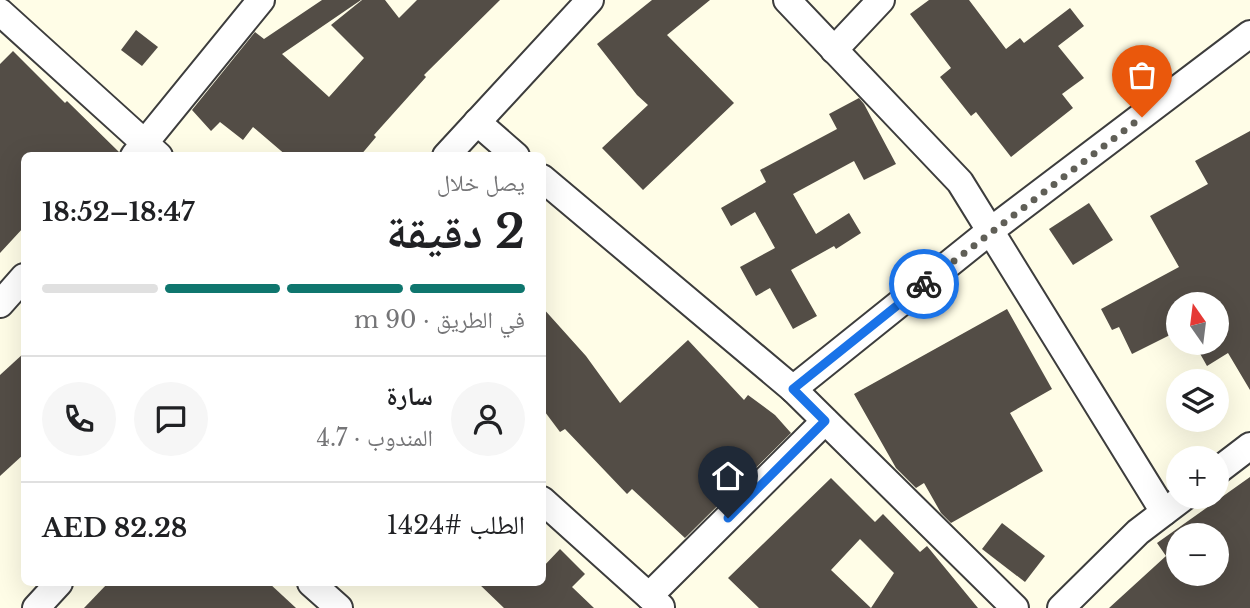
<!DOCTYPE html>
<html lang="ar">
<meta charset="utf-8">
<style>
body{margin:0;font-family:"Libre Baskerville","Noto Naskh Arabic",serif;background:#f6f6f6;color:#202124;direction:rtl;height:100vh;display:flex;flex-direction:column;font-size:26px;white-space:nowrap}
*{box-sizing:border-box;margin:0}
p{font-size:23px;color:#757577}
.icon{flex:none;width:38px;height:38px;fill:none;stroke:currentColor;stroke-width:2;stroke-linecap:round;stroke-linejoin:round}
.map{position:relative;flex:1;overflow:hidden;direction:ltr}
.side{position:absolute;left:21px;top:152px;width:525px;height:434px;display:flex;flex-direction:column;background:#fff;border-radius:10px;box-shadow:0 7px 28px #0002;direction:rtl}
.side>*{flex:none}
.needle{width:46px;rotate:346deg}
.tools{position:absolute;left:1166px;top:292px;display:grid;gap:14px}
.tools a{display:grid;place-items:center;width:63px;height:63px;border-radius:50%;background:#fff;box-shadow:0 7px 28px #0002;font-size:35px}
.pin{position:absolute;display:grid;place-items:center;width:60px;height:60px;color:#fff;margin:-72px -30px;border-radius:50% 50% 50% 0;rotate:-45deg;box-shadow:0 0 7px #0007}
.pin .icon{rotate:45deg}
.courier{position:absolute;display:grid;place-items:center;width:70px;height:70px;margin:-35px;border:5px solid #1a73e8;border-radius:50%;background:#fff;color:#222;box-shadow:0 2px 9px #0007}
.headline em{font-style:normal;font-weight:700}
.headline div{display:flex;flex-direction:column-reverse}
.headline{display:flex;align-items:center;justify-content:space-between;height:119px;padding:0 21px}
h1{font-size:46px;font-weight:700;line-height:52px}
.bar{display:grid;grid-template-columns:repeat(4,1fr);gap:10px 7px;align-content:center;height:84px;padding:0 21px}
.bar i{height:9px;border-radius:5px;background:#e0e0e0}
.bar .active{background:#0f766e}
.bar p{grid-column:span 4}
.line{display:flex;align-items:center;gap:18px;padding:0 21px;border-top:2px solid #e0e0e0}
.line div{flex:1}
.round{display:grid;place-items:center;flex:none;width:74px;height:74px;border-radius:37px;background:#f6f6f6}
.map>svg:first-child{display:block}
.building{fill:#534d46;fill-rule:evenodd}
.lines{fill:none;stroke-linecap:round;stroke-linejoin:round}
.minor-casing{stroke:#3d3d3d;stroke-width:30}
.minor{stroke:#fff;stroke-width:26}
.done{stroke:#605f57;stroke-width:7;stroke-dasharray:0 12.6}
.route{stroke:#1a73e8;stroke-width:9}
</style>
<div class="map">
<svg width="1250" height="608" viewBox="0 0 1250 608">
<rect width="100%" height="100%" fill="#fffde7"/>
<!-- building -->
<g class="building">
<path d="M322 0H361L282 54 329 97 364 58 331 25 362 0H385L399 18 417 0H500L424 75 426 77 374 135 376 137 360 156H287L253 127 243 140 220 122 211 131 192 110 255 32 264 39Z"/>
<path d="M652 0H710L667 35 734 103 643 190 602 148 648 105 637 95 597 44Z"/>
<path d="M929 0H969L1006 49 1020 38 1024 43 1070 8 1084 26 1058 46 1084 78 1062 94 1073 108 1011 157 976 112 971 116 940 77 951 68 910 14Z"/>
<path d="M136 30 158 47 142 66 121 50Z"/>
<path d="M13 51 65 103 67 101 119 152V156H24V227L0 253V64Z"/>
<path d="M859 98 864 104 896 164 864 180 854 161 793 194 816 234 849 213 861 233 836 249 834 246 791 270 817 316 793 329 770 288 756 296 740 267 775 248 755 212 731 226 721 208 766 182 760 170 837 129 829 114Z"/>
<path d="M1250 131V390L1228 353 1207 366 1194 343H1216V304H1178V331L1132 354 1119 327 1112 330 1101 309 1179 267 1150 216 1208 184 1195 161Z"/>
<path d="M1089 203 1113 240 1073 265 1049 229Z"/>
<path d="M542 307 586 356 620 403 688 340 744 400 748 395 775 415 791 433 685 538 632 489 627 494 565 429 560 432 542 408Z"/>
<path d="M1007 309 1052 389 1010 413 1043 471 951 523 941 513 924 483 916 488 896 468 854 394Z"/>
<path d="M24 353V454L0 476V375Z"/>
<path d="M1250 477V608H1109L1166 556 1157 543ZM1178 536H1216V574H1178Z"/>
<path d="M831 478 875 522 883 514 920 552 927 546 978 608H759L728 578ZM860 539 894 573 871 608 831 570Z"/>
<path d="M1002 523 1045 556 1025 582 982 549Z"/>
<path d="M560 549 585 574 572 587 594 608H504L478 583H542V568Z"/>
<path d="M108 583H269L296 608H84Z"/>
</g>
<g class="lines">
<defs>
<g id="minor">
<path d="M787 0 960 182 1164 512"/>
<path d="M0 12 159 156"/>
<path d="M834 50 881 0"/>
<path d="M477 122 516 156"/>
<path d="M134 156 261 0"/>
<path d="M446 156 590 0"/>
<path d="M542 178 793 389 1015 608"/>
<path d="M0 304 24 277"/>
<path d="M793 389 990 231 1250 34"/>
<path d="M1216 472 1250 446"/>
<path d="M542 500 661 607"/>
<path d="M311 583 339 608"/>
<path d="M649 596 825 421"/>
<path d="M36 608 59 583"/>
<path d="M1061 608 1138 532 1184 497"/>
</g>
</defs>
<!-- minor casing -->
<use href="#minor" class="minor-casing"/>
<!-- minor -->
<use href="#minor" class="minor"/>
</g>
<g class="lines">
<!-- done -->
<path class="done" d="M924 284 1142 117"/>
<!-- route -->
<path class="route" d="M728 518 825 421 793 389 924 284"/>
</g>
</svg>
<div class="tools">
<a><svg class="needle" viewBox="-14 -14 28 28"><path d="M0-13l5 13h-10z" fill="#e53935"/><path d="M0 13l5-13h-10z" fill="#757577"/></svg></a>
<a><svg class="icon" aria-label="layers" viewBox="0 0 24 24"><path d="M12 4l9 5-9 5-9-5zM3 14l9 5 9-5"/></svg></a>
<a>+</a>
<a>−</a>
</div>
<div class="pin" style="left:1142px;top:117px;background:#ea580c"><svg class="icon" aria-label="bag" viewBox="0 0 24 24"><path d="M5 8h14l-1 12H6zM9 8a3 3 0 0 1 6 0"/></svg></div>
<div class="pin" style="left:728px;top:518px;background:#1f2937"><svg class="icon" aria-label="home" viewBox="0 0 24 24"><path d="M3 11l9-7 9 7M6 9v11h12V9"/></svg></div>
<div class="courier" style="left:924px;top:284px"><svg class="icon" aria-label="bike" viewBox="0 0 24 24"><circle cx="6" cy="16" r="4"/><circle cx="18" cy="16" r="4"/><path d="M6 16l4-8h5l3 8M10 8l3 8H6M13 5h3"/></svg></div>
<section class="side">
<div class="headline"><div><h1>2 دقيقة</h1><p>يصل خلال</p></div><em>18:47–18:52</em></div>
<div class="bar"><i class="active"></i><i class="active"></i><i class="active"></i><i></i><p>في الطريق · 90 m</p></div>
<div class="line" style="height:126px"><a class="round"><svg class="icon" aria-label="person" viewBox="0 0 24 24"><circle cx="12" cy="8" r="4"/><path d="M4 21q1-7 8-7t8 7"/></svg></a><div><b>سارة</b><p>المندوب · 4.7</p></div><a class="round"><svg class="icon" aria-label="chat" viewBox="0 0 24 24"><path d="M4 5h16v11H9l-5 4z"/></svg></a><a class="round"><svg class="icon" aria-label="phone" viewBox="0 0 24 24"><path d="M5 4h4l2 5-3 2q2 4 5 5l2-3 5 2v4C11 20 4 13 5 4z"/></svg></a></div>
<div class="line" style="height:91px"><div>الطلب #1424</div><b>AED 82.28</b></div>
</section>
</div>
